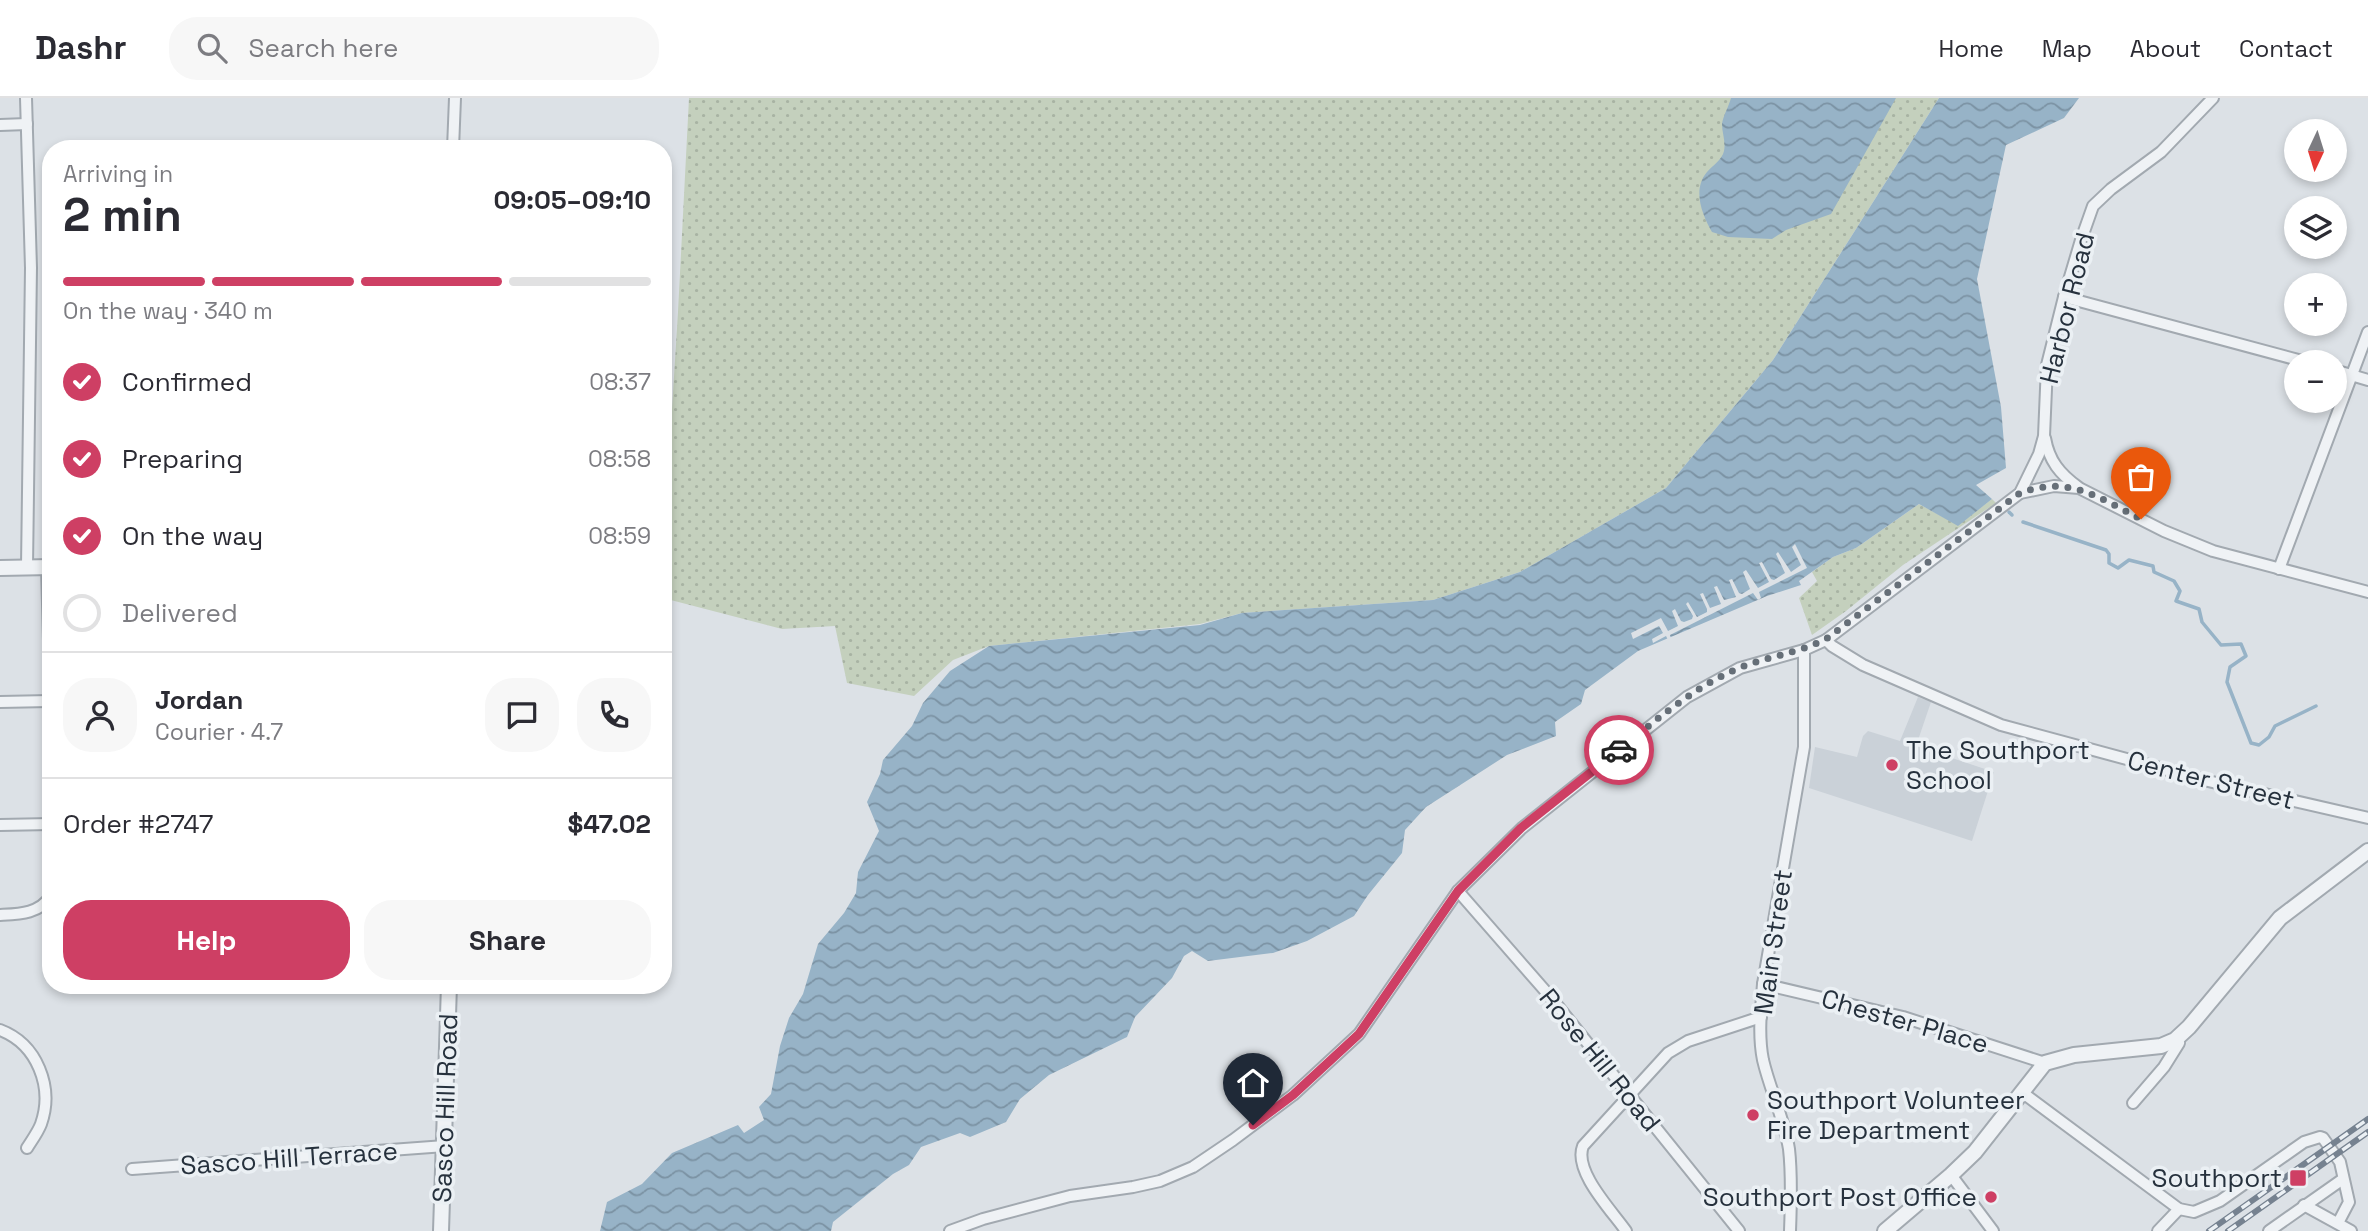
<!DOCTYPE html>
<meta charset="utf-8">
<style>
body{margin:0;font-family:"Space Grotesk",sans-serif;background:#f7f7f7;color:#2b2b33;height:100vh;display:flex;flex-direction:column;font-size:26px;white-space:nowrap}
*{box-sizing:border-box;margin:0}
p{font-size:23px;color:#7c7c81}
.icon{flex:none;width:38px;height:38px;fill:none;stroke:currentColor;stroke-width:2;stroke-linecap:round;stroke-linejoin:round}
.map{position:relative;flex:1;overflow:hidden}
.side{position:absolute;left:42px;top:42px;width:630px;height:854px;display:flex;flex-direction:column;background:#fff;border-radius:28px;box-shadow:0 4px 10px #0003}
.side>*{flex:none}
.needle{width:46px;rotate:184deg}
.controls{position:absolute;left:2284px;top:21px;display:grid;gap:14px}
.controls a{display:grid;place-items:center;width:63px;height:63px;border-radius:50%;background:#fff;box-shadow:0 4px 10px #0003;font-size:35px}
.pin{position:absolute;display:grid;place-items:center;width:60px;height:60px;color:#fff;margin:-72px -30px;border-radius:50% 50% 50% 0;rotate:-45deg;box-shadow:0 0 7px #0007}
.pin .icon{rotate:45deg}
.courier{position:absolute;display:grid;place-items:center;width:70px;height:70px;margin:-35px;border:5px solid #ce3f64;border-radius:50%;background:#fff;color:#222;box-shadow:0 2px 9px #0007}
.overview em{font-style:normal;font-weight:600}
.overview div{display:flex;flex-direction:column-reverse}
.overview{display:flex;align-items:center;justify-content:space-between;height:119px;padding:0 21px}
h1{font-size:46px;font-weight:600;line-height:52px}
.bar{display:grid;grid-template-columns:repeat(4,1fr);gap:10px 7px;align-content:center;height:84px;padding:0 21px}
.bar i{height:9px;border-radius:5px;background:#e1e1e2}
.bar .active{background:#ce3f64}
.bar p{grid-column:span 4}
.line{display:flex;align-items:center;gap:18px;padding:0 21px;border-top:2px solid #e1e1e2}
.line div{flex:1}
.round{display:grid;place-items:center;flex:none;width:74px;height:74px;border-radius:28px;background:#f7f7f7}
ol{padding:0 21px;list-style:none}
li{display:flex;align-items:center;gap:21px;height:77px}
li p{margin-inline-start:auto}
li .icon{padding:7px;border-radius:50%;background:#ce3f64;color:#fff;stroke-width:4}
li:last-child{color:#7c7c81}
li i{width:38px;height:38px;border:4px solid #e1e1e2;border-radius:50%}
.action{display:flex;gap:14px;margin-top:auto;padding:14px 21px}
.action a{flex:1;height:80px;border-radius:28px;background:#ce3f64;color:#fff;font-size:28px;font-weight:600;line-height:80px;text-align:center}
.action a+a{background:#f7f7f7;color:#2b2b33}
header{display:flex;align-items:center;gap:42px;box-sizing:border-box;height:98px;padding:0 35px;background:#fff;border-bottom:2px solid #e1e1e2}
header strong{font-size:33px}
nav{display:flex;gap:38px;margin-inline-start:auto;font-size:24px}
.search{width:490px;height:63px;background:#f7f7f7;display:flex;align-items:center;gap:18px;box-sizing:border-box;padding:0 24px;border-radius:28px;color:#7c7c81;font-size:26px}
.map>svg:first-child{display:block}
.built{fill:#cad1d8}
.grass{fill:url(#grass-dots)}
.water{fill:url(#water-waves)}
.pier{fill:#dce1e6}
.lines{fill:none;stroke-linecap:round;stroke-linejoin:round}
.stream{stroke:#97b3c7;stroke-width:3.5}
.minor-casing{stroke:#a2a9b0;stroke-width:14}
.tertiary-casing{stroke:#a2a9b0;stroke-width:18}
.minor{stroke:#eff2f5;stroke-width:10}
.tertiary{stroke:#eff2f5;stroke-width:14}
.rail-casing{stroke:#768290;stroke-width:6}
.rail{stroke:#ebf0f4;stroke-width:3.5;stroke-dasharray:10;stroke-linecap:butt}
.done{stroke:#666f78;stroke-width:7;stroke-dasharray:0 12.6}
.route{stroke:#ce3f64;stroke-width:9}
.poi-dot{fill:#ce3f64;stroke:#ebf0f4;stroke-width:2.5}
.labels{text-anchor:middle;stroke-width:7;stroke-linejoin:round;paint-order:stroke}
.street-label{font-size:26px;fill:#26313d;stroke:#ebf0f4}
.poi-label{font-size:26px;fill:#26313d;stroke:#ebf0f4;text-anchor:start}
</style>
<header>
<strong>Dashr</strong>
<div class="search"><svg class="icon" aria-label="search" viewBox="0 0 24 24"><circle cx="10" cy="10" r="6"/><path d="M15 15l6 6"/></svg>Search here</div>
<nav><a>Home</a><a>Map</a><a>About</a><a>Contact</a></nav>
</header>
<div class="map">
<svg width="2368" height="1133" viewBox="0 0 2368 1133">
<defs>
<pattern id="grass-dots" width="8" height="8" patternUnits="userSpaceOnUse" patternTransform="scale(1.75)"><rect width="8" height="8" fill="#c4d0bd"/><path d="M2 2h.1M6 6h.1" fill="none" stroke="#a8b3a3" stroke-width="1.8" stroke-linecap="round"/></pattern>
<pattern id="water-waves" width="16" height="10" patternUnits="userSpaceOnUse" patternTransform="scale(1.75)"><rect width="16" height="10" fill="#97b3c7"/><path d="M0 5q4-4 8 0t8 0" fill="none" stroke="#7b92a3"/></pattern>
</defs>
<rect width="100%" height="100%" fill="#dce1e6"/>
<!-- built -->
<path class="built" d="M1918 599 1931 604 1916 648 1994 674 1972 743 1809 690 1815 649 1857 659 1863 638 1868 633 1900 643Z"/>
<!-- grass -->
<g class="grass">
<path d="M689 0H1939L1773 262 1666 390 1520 474 1433 502 1242 515 1200 526 989 548 953 562 914 598 847 585 835 528 782 531 663 500 666 408 678 214Z"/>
<path d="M1992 401 1996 405 1903 467 1846 513 1812 537 1799 500 1817 483 1812 474 1833 459 1856 450 1919 406 1958 427Z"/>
</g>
<!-- water -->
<g class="water">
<path d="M1731 0H1896L1831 116 1786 132 1772 141 1728 139 1712 134C1702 116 1692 92 1707 74 1713 67 1722 62 1724 53 1726 44 1722 35 1722 26 1723 18 1729 8 1731 0Z"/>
<path d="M1939 0H2079L2064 20 2006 47 1977 181 2001 309 2006 370 1976 387 1992 401 1958 428 1919 406 1856 450 1833 459 1799 483 1801 487 1767 498 1638 553 1585 592 1581 606 1555 624 1556 638 1507 657 1426 709 1405 732 1402 755 1368 797 1354 818 1307 843 1273 855 1208 863 1192 853 1184 858 1172 880 1135 919 1127 939 1049 977 1020 1001 1006 1024 970 1039 960 1035 921 1049 909 1067 893 1076 833 1124 831 1133H600L607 1104 642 1086 672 1055 738 1027 744 1035 764 1022 759 1009 771 996 780 948 789 920 803 896 818 846 844 815 856 795 858 774 879 733 867 704 880 676 883 662 912 628 923 605 950 573 989 548 1200 527 1242 515 1433 502 1520 474 1666 390 1773 262Z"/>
</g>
<!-- pier -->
<path class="pier" d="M1795 446 1807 470 1759 494 1761 500 1758 502 1753 495 1670 537 1671 542H1668L1666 538 1653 545 1652 541 1663 535 1659 528 1633 541 1631 535 1661 520 1668 533 1678 528 1672 513 1675 511 1681 523 1684 524 1692 521 1693 518 1686 506 1688 504 1697 519 1707 514V511L1700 496 1703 495 1710 510 1721 506 1714 489 1717 488 1724 502 1736 499 1729 482 1732 481 1739 495 1742 496 1750 491 1743 474 1746 472 1758 490 1769 484 1759 465 1762 464 1771 481 1774 482 1785 475 1776 456 1778 454 1791 474 1801 467 1792 449Z"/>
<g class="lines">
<!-- stream -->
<g class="stream">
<path d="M2009 414 2012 417"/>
<path d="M2023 424 2106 452 2109 456V465L2118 470 2129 462 2153 468 2154 474 2174 483 2180 493 2176 503 2199 511 2202 524 2221 547 2241 546 2246 558 2230 569 2227 584 2251 645 2259 647 2269 639 2275 628 2316 608"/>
</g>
<defs>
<g id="minor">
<path d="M26 0 31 170 27 469"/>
<path d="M0 27 27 26"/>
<path d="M453 51 455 0"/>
<path d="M2064 199 2306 264"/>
<path d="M2334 272 2368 282"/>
<path d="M2045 340C2049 363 2060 376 2078 389"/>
<path d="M2020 395 2054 388 2079 390 2164 433 2213 453 2368 494"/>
<path d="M47 469 51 616"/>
<path d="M2279 471 2368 234"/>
<path d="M1826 542 1832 548 1863 567 2001 627 2208 683 2368 720"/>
<path d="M0 604 50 603"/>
<path d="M0 727 51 726"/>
<path d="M1458 793 1548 896 1739 1133"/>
<path d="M0 817C19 816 39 816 51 798"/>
<path d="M1763 886 1903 919 2045 965"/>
<path d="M0 932C37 946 54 989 41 1026 38 1034 32 1042 27 1050"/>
<path d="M2023 995 2179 1111 2194 1114 2220 1103 2304 1044 2320 1039 2323 1040 2340 1064 2349 1104 2338 1125"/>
<path d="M2133 1005 2164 969 2179 945 2175 942"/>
<path d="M132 1071 445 1048"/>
<path d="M1951 1077 1993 1133"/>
<path d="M2304 1107 2351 1133"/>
<path d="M950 1133 983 1121 1070 1098 1133 1089 1160 1083 1193 1069 1233 1042 1293 997 1359 936 1458 793 1522 730 1687 599 1740 570 1804 552 1826 542 2020 395 2039 356 2044 338 2047 267 2064 199 2081 142 2093 108 2111 91 2161 54 2213 0"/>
<path d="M1626 1133C1612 1113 1573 1073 1583 1048L1668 955 1688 943 1761 919"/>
<path d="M1790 1133C1791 1107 1792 1077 1789 1051 1784 1020 1770 992 1763 962 1758 937 1761 911 1763 886L1804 649V552"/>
<path d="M2158 1133 2179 1111"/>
<path d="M2269 1133 2343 1081"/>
</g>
<g id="tertiary">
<path d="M0 470 51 469"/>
<path d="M441 1133 449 887"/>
<path d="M1885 1133 1951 1077 1975 1054 2045 965 2074 957 2161 948 2175 942 2189 929 2280 820 2368 753"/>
</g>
</defs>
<!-- minor casing -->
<use href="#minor" class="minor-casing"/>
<!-- tertiary casing -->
<use href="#tertiary" class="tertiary-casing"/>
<!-- minor -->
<use href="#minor" class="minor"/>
<!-- tertiary -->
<use href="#tertiary" class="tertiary"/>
<defs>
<g id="rail">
<path d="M2209 1133 2368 1021"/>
<path d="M2228 1133 2368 1034"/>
</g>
</defs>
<!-- rail casing -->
<use href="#rail" class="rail-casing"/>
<!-- rail -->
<use href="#rail" class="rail"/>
</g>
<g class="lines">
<!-- done -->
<path class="done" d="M1619 652C1656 622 1694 589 1739 570 1768 558 1796 556 1826 541L2020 395C2070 377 2097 399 2141 421"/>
<!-- route -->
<path class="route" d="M1253 1027 1293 997 1359 936 1458 793 1521 730 1619 652"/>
</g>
<!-- markers -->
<g class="poi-dot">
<circle cx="1892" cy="667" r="7"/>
<circle cx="1753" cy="1017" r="7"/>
<rect x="2289" y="1071" width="18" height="18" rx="3.5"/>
<circle cx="1991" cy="1099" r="7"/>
</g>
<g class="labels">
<!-- street labels -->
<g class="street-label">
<text transform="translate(2067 210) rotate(-76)" y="9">Harbor Road</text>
<text transform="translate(2211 682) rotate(14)" y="9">Center Street</text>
<text transform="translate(1773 844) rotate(-82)" y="9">Main Street</text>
<text transform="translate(1905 923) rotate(16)" y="9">Chester Place</text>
<text transform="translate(1600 962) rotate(51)" y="9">Rose Hill Road</text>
<text transform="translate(445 1010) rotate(-88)" y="9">Sasco Hill Road</text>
<text transform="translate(289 1060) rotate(-4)" y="9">Sasco Hill Terrace</text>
</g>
<!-- poi labels -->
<g class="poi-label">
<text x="1906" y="661">The Southport<tspan x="1906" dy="30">School</tspan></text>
<text x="1767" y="1011">Southport Volunteer<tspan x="1767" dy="30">Fire Department</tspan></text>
<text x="2282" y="1089" text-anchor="end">Southport</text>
<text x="1977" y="1108" text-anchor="end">Southport Post Office</text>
</g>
</g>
</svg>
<div class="controls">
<a><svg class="needle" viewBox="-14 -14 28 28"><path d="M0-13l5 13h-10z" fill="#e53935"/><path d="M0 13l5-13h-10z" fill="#7c7c81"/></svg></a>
<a><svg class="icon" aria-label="layers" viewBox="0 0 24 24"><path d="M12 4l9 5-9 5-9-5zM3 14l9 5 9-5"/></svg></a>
<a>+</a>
<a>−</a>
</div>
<div class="pin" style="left:2141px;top:421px;background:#ea580c"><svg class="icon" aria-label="bag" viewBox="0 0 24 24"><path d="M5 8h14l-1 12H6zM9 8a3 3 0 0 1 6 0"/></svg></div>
<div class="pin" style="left:1253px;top:1027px;background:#1f2937"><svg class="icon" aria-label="home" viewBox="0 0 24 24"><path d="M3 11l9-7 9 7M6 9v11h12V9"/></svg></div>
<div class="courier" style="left:1619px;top:652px"><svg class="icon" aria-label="car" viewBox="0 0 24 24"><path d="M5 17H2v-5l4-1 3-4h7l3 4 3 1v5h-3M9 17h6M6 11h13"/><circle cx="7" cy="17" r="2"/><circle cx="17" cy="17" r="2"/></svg></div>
<section class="side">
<div class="overview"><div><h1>2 min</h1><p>Arriving in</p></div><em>09:05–09:10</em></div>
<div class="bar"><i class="active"></i><i class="active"></i><i class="active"></i><i></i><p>On the way · 340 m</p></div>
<ol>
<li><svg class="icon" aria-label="check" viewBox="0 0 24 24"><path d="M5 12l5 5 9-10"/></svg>Confirmed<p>08:37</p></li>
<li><svg class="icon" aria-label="check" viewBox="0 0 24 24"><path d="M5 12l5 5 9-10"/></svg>Preparing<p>08:58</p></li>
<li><svg class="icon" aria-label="check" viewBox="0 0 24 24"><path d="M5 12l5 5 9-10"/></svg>On the way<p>08:59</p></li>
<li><i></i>Delivered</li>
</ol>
<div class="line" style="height:126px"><a class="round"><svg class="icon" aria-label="person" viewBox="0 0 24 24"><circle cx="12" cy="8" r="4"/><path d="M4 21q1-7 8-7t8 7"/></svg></a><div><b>Jordan</b><p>Courier · 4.7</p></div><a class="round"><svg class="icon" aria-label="chat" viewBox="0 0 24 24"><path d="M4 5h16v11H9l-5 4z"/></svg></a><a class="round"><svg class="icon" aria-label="phone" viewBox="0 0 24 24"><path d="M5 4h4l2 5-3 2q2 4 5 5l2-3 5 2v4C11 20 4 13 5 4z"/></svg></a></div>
<div class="line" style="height:91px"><div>Order #2747</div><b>$47.02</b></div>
<div class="action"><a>Help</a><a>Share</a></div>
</section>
</div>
